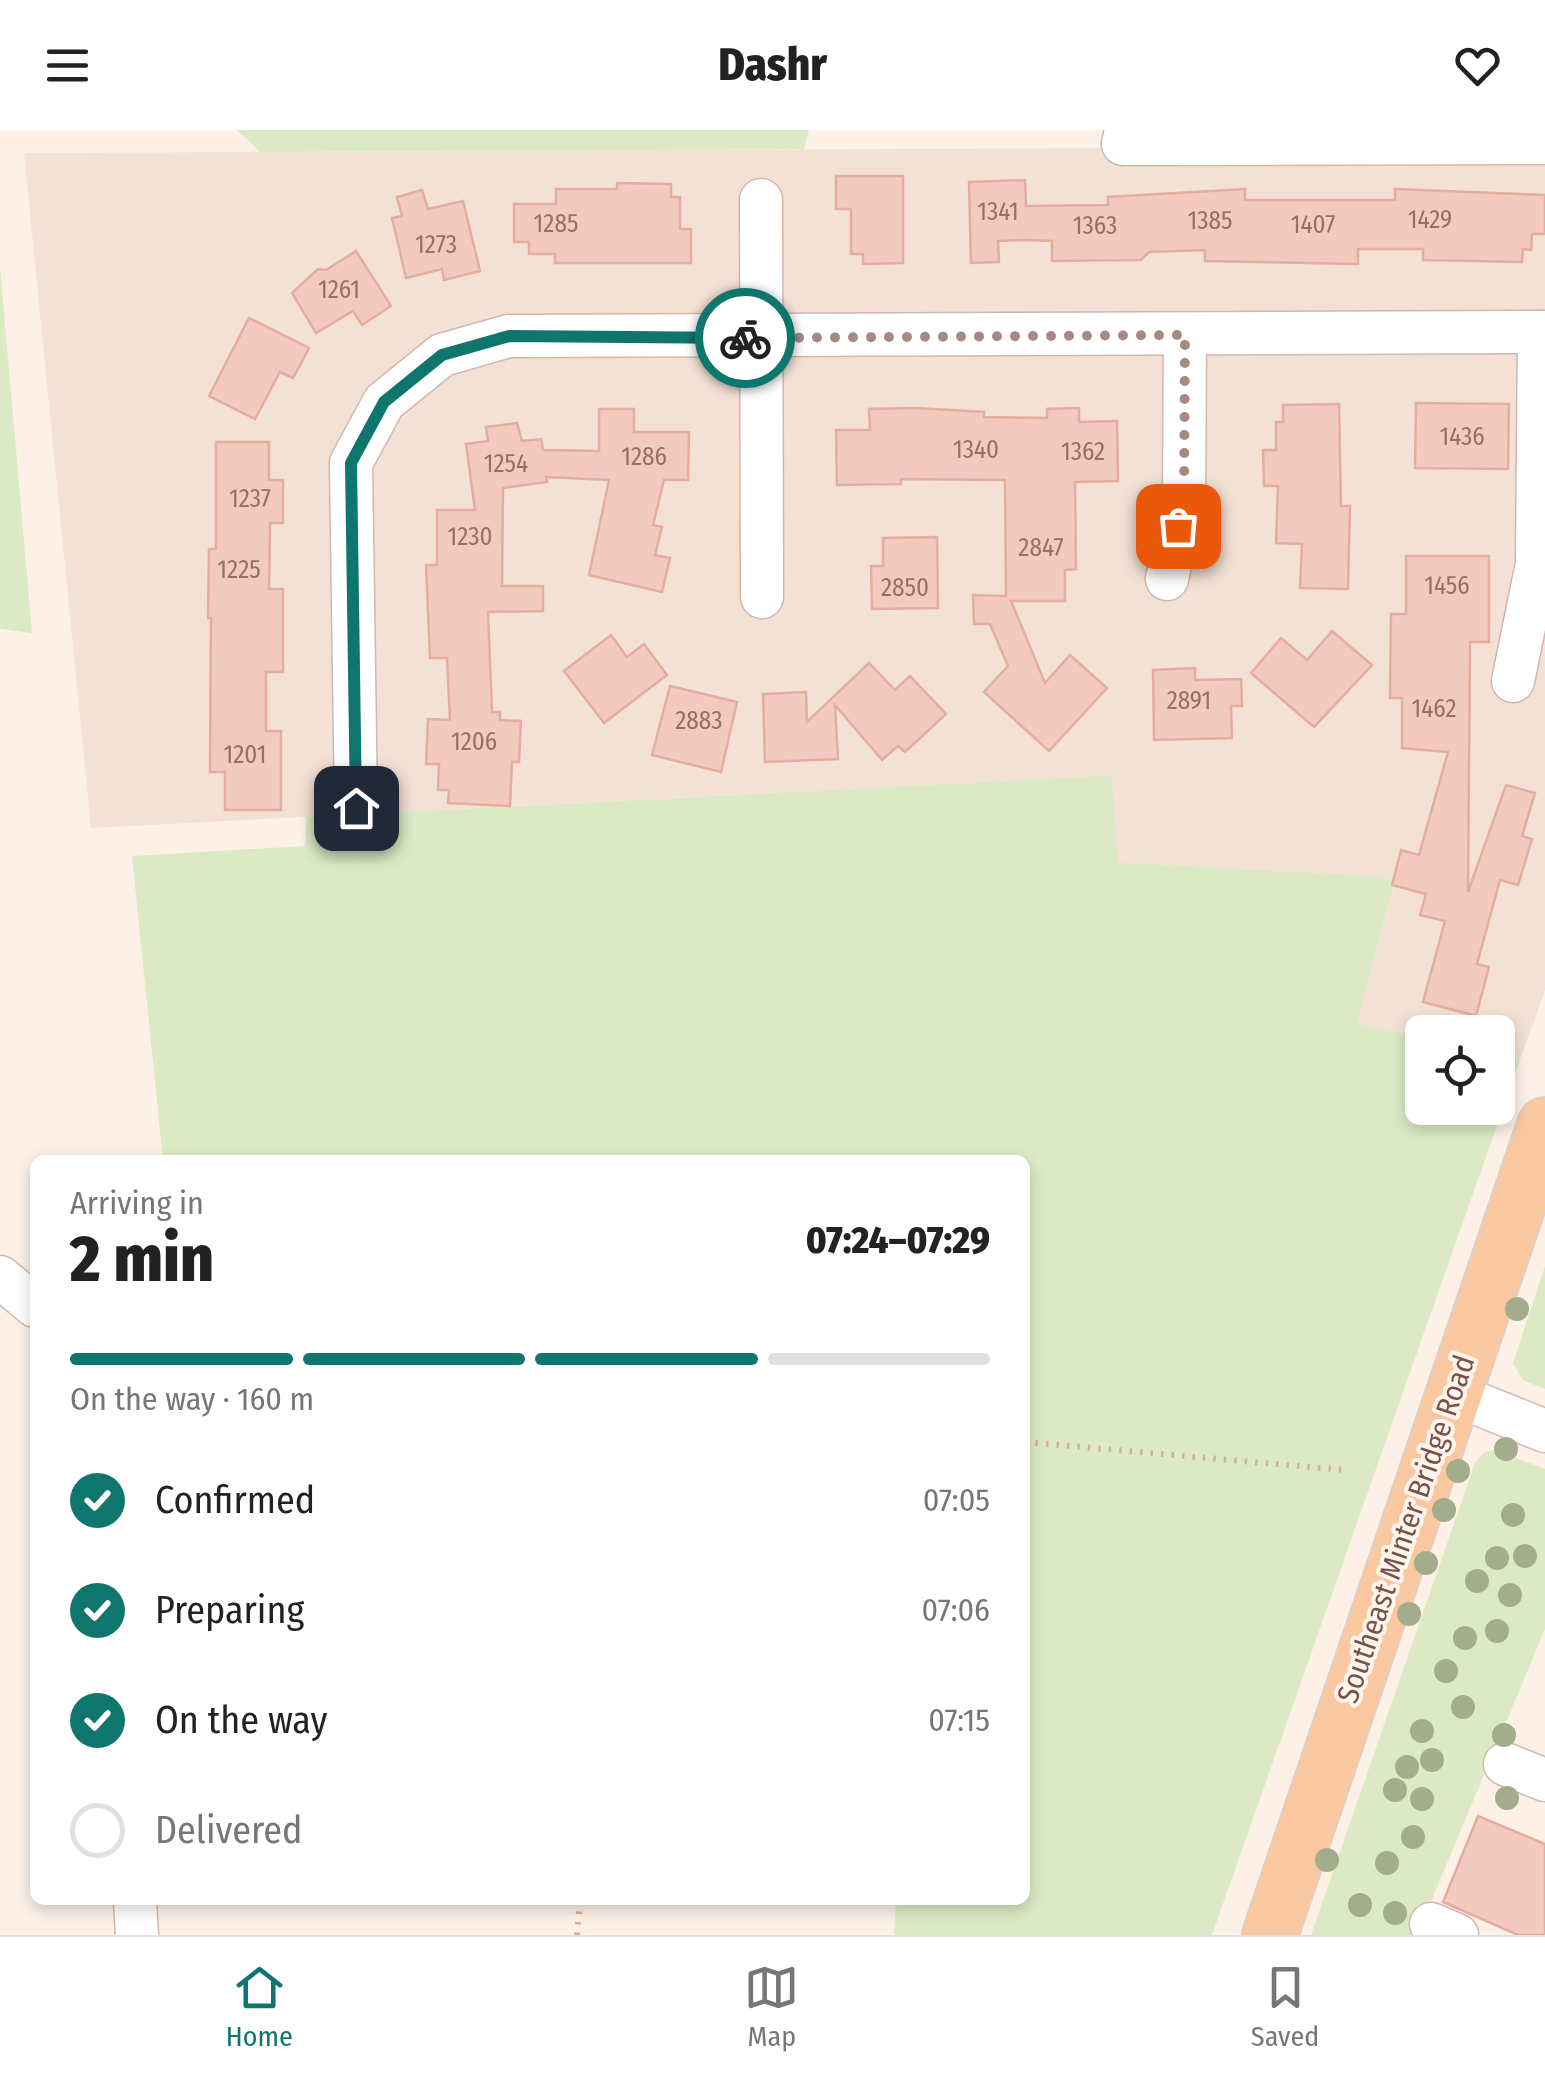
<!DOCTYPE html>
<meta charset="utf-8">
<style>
body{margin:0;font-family:"Fira Sans Condensed",sans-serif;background:#f2f2f2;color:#222;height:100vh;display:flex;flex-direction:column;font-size:38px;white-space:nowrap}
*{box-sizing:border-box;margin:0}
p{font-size:32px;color:#767676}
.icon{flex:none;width:55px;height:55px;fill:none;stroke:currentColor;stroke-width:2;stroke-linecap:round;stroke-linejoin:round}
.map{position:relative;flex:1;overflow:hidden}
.side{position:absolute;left:30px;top:1025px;width:1000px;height:750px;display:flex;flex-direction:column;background:#fff;border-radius:15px;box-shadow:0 5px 15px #0003}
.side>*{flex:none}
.fabs{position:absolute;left:1405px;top:885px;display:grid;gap:20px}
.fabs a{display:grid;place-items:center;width:110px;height:110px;border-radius:15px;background:#fff;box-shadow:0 5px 15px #0003;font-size:50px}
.pin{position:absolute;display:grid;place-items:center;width:85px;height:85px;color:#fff;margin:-42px;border-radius:20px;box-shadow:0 5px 15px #0006}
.courier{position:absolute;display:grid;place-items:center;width:100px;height:100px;margin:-50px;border:8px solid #0f766e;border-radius:50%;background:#fff;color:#222;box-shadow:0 2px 12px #0007}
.head em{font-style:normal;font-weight:800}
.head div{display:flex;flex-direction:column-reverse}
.head{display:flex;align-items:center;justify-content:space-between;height:170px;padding:0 40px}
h1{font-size:65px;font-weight:800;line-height:75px}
.bar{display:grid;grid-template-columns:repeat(4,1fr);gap:15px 10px;align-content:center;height:120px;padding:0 40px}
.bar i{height:12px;border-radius:8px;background:#e0e0e0}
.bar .current{background:#0f766e}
.bar p{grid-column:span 4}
ol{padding:0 40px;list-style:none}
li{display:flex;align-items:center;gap:30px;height:110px}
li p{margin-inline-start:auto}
li .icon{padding:10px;border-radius:50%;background:#0f766e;color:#fff;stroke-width:4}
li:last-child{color:#767676}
li i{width:55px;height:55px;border:5px solid #e0e0e0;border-radius:50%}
header{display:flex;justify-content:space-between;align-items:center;height:130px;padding:0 40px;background:#fff;font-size:45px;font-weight:800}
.dock{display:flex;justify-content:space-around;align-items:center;height:140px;border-top:2px solid #e0e0e0;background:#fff;font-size:28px;color:#767676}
.dock a{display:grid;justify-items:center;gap:5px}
.dock .current{color:#0f766e}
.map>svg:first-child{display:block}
.residential{fill:#f4e1d5}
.green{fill:#dbeac5}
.building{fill:#f2cabf;stroke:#e4ad9f;stroke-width:2.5}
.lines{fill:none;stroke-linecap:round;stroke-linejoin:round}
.minor-casing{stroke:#d0b8af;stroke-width:45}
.major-casing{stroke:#d9cfcd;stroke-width:58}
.path{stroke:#d7ada1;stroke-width:6;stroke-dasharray:2.5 8;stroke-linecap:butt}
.minor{stroke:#fff;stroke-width:42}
.major{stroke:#fac8a0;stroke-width:55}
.tree{fill:#a3ad8b}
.done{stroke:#a58a82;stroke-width:10;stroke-dasharray:0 18}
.route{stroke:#0f766e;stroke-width:12}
.labels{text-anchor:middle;stroke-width:8;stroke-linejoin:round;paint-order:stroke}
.number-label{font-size:25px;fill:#957168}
.street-label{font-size:30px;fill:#76534b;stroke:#fff5ed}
</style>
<header><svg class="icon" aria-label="menu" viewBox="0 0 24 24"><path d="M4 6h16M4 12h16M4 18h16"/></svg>Dashr<svg class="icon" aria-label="heart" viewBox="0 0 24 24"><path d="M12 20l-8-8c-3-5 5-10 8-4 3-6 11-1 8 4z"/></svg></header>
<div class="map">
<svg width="1545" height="1805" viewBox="0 0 1545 1805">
<rect width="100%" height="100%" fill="#fcf0e7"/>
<!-- residential -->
<path class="residential" d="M1545 16V860L1520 930 1498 925V902H1422V908L1357 893 1395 752 1377 746 1117 732 1112 645 91 698 24 23Z"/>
<!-- green -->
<g class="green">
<path d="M237 0H809L804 19 260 22Z"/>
<path d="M0 137 32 503 0 499Z"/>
<path d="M1112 645 1118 732 1378 746 1395 751 1357 893 1422 908V978H1498V925L1520 930 1212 1805H894L896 1770H1025V1030H163L132 726 305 716 306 687Z"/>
<path d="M1545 1136V1259L1523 1250 1513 1233Z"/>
<path d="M1495 1320 1545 1339V1499L1417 1805H1311L1475 1333 1485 1322Z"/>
</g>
<!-- building -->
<g class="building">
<path d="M836 46H903V133L863 134V124H851V79H836Z"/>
<path d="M1025 50 1026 76 1108 75V67L1245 59V70H1395V59L1545 65V104H1532L1531 120 1523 119 1522 132 1423 130V119H1358V134L1205 131V120L1149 122 1141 130 1052 131V111L1026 110 998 111 999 132 971 133 969 52Z"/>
<path d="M617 53 671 54V67H680V99H691V133H555V124H529V112H514V74H556V59H617Z"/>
<path d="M422 60 428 79 463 71 480 141 444 150 442 139 406 148 392 88 402 86 397 67Z"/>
<path d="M356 121 391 176 362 195 353 181 316 203 292 163 318 139 326 140Z"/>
<path d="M249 188 309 218 293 248 280 242 255 289 209 266Z"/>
<path d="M1416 273 1509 274 1508 339 1415 338Z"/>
<path d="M1339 274 1341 376H1350L1348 459 1300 458 1302 414 1276 413 1278 356H1264L1263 320H1276V292H1283V275Z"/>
<path d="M916 278 984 282V287L1047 288V279L1079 278V292L1117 291 1118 351 1075 352 1076 439 1065 440V471H1011L1045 553 1070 525 1107 558 1049 621 984 562 1008 536 990 494H974L973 465 1006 466 1005 350 901 349V354L837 355 836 300H870L869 279Z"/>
<path d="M599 279H634V302H689L688 350H664L653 395 662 397 655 425 670 428 662 462 589 445 609 350 546 347 547 352 503 358 502 456H543V481L488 482 492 582H500V590L521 591 519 632H512L510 676 448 673 449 660H438L439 634H426L428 589 450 590 447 528H430L426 435H437V380H475L466 314 488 311 486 297 517 293 522 311 541 309 543 320 599 321Z"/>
<path d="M216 312H269V350H283V393H270L269 459H283V542H266V601H281V680H225V642H210L211 488H208L209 419H216Z"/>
<path d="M937 407 938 478 872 479 871 436H883V408Z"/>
<path d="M1406 426H1489V512H1470L1468 762 1506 655 1535 663 1522 706 1532 709 1518 755 1500 750 1477 834 1489 837 1476 886 1423 872 1445 791 1420 785 1426 764 1392 755 1401 720 1419 725 1448 622 1402 618V568H1390L1391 484H1406Z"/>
<path d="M1332 501 1372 535 1314 597 1251 543 1281 508 1307 530Z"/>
<path d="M611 505 627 527 644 514 667 545 604 593 564 541Z"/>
<path d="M869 533 895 560 910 546 946 584 905 622 898 616 882 630 835 575 838 629 765 632 763 564 806 562 807 592Z"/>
<path d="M1195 538V550L1241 549 1242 576H1231L1232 608 1154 610 1153 540Z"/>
<path d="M670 556 737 572 721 642 652 625Z"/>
<path d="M1478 1686 1545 1714V1805H1518L1443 1772Z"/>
</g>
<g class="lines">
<defs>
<g id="minor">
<path d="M1126 0 1123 14 1545 13"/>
<path d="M761 70 762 467"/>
<path d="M1167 449 1184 370 1185 205"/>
<path d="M1513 551 1537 434 1539 202"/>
<path d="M356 678 351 333 384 272 442 225 509 206 1545 202"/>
<path d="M0 1147 35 1176"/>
<path d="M1451 1263 1545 1301"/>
<path d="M1505 1634 1545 1650"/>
<path d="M135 1770 137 1805"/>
<path d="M1431 1794 1457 1805"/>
</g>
<path id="major" d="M1270 1805 1545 995"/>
</defs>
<!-- minor casing -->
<use href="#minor" class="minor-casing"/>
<!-- major casing -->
<use href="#major" class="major-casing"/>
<!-- path -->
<g class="path">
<path d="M1025 1312 1344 1340"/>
<path d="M577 1805 580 1770"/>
</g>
<!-- minor -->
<use href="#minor" class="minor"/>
<!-- major -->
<use href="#major" class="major"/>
</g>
<!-- trees -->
<g class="tree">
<circle cx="1517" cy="1179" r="12"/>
<circle cx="1506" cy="1319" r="12"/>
<circle cx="1458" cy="1341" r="12"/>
<circle cx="1444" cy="1380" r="12"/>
<circle cx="1513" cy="1385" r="12"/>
<circle cx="1525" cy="1426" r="12"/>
<circle cx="1497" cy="1428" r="12"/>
<circle cx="1426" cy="1433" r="12"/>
<circle cx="1477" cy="1451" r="12"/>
<circle cx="1510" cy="1465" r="12"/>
<circle cx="1409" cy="1484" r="12"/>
<circle cx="1497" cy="1501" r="12"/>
<circle cx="1465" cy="1508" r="12"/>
<circle cx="1446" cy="1541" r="12"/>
<circle cx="1463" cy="1577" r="12"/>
<circle cx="1422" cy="1601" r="12"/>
<circle cx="1504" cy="1605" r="12"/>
<circle cx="1432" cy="1630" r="12"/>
<circle cx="1407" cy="1637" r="12"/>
<circle cx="1395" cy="1660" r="12"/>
<circle cx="1507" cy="1668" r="12"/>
<circle cx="1422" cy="1669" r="12"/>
<circle cx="1413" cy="1707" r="12"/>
<circle cx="1327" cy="1730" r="12"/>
<circle cx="1387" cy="1733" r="12"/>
<circle cx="1360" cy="1775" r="12"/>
<circle cx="1395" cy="1783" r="12"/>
</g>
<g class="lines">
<!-- done -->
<path class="done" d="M745 208 1185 205 1184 370 1178 396"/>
<!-- route -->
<path class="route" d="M356 678 351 333 384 272 442 225 509 206 745 208"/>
</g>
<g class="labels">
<!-- number labels -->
<g class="number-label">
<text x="998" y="90">1341</text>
<text x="1430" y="98">1429</text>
<text x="1210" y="99">1385</text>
<text x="556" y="102">1285</text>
<text x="1313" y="103">1407</text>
<text x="1095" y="104">1363</text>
<text x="436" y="123">1273</text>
<text x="339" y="168">1261</text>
<text x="1462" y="315">1436</text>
<text x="976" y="328">1340</text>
<text x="1083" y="330">1362</text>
<text x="644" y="335">1286</text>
<text x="506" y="342">1254</text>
<text x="250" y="377">1237</text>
<text x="470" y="415">1230</text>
<text x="1041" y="426">2847</text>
<text x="239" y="448">1225</text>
<text x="1447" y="464">1456</text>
<text x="905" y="466">2850</text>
<text x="1189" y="579">2891</text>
<text x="1434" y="587">1462</text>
<text x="699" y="599">2883</text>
<text x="474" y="620">1206</text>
<text x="245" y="633">1201</text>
</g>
<!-- street labels -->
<g class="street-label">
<text transform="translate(1406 1399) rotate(-71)" y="10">Southeast Minter Bridge Road</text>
</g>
</g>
</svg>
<div class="fabs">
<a><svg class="icon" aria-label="locate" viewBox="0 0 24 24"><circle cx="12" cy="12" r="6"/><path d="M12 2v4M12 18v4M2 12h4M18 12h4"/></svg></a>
</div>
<div class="pin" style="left:1178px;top:396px;background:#ea580c"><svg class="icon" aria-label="bag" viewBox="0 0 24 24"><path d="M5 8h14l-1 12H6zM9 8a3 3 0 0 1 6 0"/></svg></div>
<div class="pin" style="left:356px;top:678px;background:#1f2937"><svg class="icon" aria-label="home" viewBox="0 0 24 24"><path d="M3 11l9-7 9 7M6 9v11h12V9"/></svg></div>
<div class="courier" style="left:745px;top:208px"><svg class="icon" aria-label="bike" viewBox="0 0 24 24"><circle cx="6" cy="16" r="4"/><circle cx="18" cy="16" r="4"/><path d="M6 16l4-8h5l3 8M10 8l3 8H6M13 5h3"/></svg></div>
<section class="side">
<div class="head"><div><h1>2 min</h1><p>Arriving in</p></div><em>07:24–07:29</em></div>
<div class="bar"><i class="current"></i><i class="current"></i><i class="current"></i><i></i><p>On the way · 160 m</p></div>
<ol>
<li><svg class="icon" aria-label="check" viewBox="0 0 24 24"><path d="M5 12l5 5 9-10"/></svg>Confirmed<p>07:05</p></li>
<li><svg class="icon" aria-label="check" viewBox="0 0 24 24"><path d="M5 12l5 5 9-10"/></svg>Preparing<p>07:06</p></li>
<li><svg class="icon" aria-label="check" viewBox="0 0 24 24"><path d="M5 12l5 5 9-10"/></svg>On the way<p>07:15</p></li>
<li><i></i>Delivered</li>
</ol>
</section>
</div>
<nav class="dock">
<a class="current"><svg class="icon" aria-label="home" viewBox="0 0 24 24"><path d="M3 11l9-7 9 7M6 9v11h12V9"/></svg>Home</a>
<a><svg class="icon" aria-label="map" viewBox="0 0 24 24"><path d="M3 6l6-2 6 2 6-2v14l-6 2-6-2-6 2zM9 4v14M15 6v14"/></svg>Map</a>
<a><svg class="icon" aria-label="saved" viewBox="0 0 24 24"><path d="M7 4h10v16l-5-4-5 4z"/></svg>Saved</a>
</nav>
